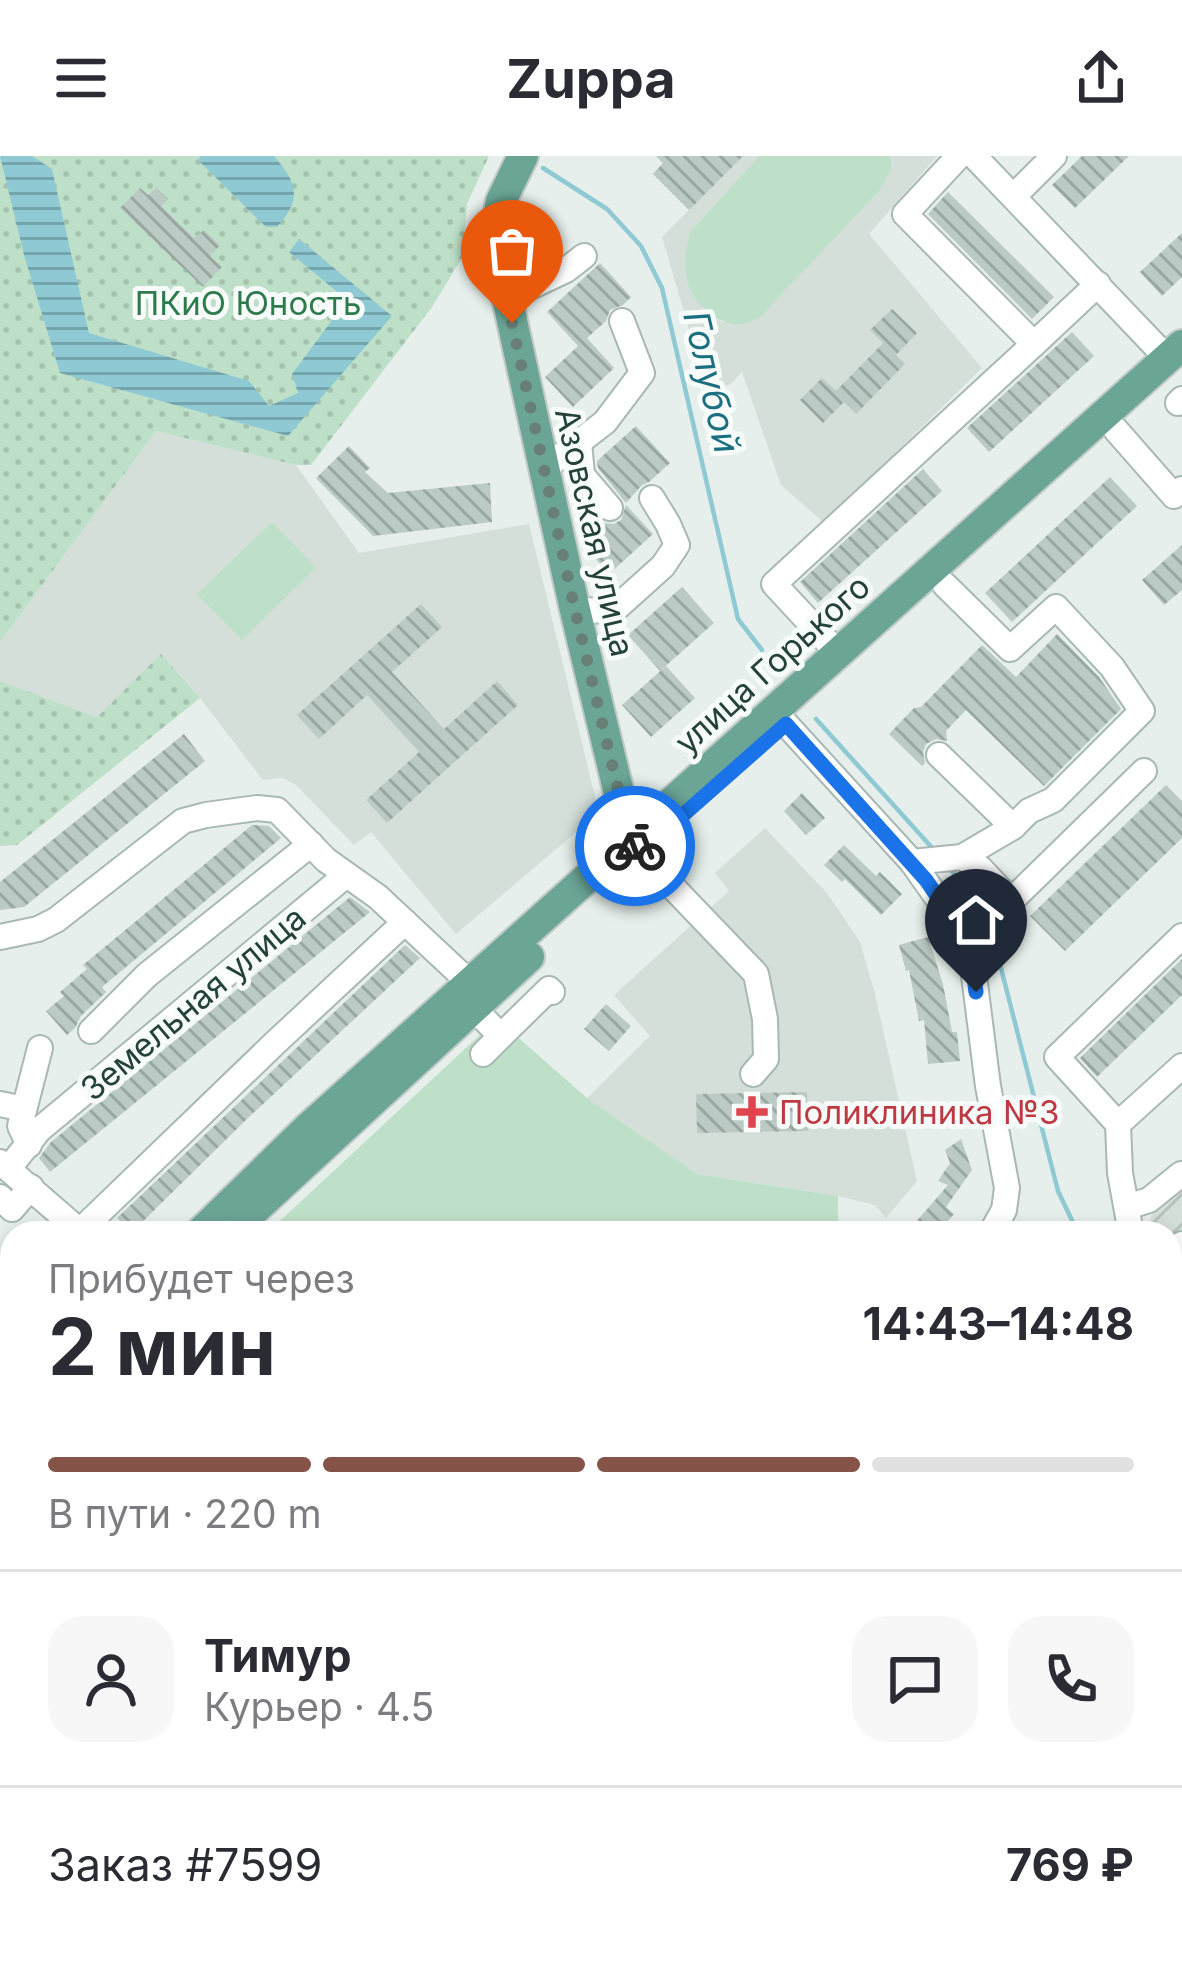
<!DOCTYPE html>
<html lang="ru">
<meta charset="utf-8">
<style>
body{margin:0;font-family:Inter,sans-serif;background:#f7f7f7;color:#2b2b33;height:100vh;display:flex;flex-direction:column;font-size:45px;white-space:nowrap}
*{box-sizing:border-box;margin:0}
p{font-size:39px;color:#7c7c81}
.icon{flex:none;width:66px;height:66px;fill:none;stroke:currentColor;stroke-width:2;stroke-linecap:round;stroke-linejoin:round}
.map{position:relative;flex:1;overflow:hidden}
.side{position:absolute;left:0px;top:1065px;width:1182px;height:747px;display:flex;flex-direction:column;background:#fff;border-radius:36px 36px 0 0;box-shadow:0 6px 18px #0003}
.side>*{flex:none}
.pin{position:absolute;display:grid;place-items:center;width:102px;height:102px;color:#fff;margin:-123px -51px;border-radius:50% 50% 50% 0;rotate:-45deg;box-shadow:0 0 12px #0007}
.pin .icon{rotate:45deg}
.courier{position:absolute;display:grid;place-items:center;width:120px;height:120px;margin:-60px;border:9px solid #1a73e8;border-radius:50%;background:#fff;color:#222;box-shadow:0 3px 15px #0007}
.overview em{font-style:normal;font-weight:700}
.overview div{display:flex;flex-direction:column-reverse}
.overview{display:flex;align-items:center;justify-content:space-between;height:204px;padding:0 48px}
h1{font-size:78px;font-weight:700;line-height:90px}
.bar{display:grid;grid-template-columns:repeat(4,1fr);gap:18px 12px;align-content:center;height:144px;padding:0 48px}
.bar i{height:15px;border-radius:9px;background:#e1e1e2}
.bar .on{background:#855347}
.bar p{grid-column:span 4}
.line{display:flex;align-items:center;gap:30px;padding:0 48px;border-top:3px solid #e1e1e2}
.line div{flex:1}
.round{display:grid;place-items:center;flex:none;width:126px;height:126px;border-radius:36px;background:#f7f7f7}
header{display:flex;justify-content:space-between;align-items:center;height:156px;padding:0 48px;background:#fff;font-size:54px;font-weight:700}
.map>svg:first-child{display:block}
.built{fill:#d4dfda;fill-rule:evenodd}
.industrial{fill:url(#industrial-furrows)}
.grass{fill:#bfe0c8}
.park{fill:url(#park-dots)}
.water{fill:url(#water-rules)}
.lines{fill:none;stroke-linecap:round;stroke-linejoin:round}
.stream{stroke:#8ec9d4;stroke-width:4.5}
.building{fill:url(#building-back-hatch)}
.minor-casing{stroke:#a8b8b2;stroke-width:28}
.major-casing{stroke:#c2cac8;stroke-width:34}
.minor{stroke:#fff;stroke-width:24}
.major{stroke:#6aa596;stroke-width:30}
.rail-casing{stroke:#5f7d75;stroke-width:9}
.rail{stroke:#f7fbf9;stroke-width:4.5;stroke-dasharray:14;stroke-linecap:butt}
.done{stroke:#687f78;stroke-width:12;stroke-dasharray:0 21.6}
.route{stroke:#1a73e8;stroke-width:15}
.health-dot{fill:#e0444e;stroke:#f7fbf9;stroke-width:4.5}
.labels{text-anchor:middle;stroke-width:10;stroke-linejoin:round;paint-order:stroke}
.park-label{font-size:33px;fill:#2d7a4b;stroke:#f7fbf9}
.street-label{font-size:33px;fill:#24423a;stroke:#f7fbf9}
.health-label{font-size:33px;fill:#be3a42;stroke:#f7fbf9;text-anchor:start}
.water-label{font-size:36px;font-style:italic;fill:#1c6f80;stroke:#f7fbf9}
</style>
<header><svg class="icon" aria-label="menu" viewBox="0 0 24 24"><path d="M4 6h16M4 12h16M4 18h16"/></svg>Zuppa<svg class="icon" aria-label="share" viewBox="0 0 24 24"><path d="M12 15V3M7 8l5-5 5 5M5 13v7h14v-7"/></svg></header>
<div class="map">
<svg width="1182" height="1811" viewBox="0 0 1182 1811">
<defs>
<pattern id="industrial-furrows" width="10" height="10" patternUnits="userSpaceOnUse" patternTransform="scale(3)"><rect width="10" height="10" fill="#d4dfda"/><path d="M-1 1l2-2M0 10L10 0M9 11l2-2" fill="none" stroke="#b6c1bc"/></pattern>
<pattern id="park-dots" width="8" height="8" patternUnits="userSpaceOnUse" patternTransform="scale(3)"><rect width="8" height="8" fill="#bfe0c8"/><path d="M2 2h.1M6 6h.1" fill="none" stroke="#a4c1ad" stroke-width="1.8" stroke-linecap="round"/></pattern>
<pattern id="water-rules" width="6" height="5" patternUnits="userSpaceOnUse" patternTransform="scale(3)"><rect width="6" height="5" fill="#8ec9d4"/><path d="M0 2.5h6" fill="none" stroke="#74a5ad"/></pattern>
<pattern id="building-back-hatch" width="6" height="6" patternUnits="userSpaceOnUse" patternTransform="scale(3)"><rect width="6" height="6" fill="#bbcac4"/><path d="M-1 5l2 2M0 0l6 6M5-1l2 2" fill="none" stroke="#98a6a0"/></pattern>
</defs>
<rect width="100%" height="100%" fill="#e6efeb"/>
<!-- built -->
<g class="built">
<path d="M656 0H759L690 76 703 153 721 165 739 168 891 13V0H937L869 78 982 212 824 367 781 329 742 216 731 228 707 235 662 81 689 54 653 18 663 7Z"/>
<path d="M156 275 296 309 359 397 529 368 599 657 456 778 371 676 354 689 296 629 283 622 263 624 200 542 162 499 97 561 0 525V486ZM392 516 444 573 496 526 518 549 387 667 366 644 419 596 367 539 319 583Z"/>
<path d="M765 672 827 737 860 786 875 838 917 1025 886 1062 875 1049 838 1040 697 1018 587 942 650 880 614 839 729 735 715 717Z"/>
</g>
<!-- industrial -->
<g class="industrial">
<path d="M1182 1029V1187L1170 1196V1077H1150L1151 1060Z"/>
<path d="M1182 1607V1811H1133L1136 1800H1170V1656Z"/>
<path d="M621 1800H1047L1045 1811H601Z"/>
</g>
<!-- grass -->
<g class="grass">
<path d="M759 0H891V13L879 35 759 162C753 164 747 168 740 168 729 169 719 164 711 158 683 139 681 107 690 76Z"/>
<path d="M272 366 316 412 242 484 197 438Z"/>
<path d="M497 863 587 942 697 1018 838 1040V1077H267Z"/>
</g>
<!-- park -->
<g class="park">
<path d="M0 0H489L467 48 462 102 432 151 311 309H296L156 275 0 486Z"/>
<path d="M161 498 200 542 17 689 0 690V525L97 561Z"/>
</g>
<!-- water -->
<g class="water">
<path d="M0 0H32L52 13 89 177 249 225 269 250 298 237 292 218 347 144 289 96 299 83 392 160 288 280 60 217 24 99Z"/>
<path d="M200 0H274C298 28 302 43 277 71H266L199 5Z"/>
</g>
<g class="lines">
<!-- stream -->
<g class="stream">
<path d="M543 12 607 53 641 90 662 132 738 463 762 494"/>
<path d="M816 563 935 695"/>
<path d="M950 713 966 730 991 773 1058 1035 1078 1077"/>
</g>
</g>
<!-- building -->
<g class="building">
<path d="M656 0H743L689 54 653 18 663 7Z"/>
<path d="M1082 0H1129L1075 52 1052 29Z"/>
<path d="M140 32 148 39 156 32 168 43 161 50 194 82 204 74 220 89 210 100 222 111 203 131 120 52Z"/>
<path d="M948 36 1054 141 1032 163 928 58Z"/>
<path d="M1182 77V121L1162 140 1140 116Z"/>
<path d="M600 107 631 141 623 149 610 154 606 165 587 182 614 212 573 251 545 221 578 190 547 156Z"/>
<path d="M892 153 917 177 896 199 905 208 856 258 844 246 823 267 800 244 822 222 836 235 883 187 870 174Z"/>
<path d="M1072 176 1094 200 989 296 967 272Z"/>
<path d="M636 270 670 307 649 326 642 329 626 347 598 312 597 305Z"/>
<path d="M349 290 370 312 365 316 388 337 490 327 492 366 373 380 316 322Z"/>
<path d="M923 313 942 335 818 447 800 426Z"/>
<path d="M1110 321 1137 350 1012 466 985 437Z"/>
<path d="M626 349 653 378 609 418 582 387 604 367 614 368 621 364Z"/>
<path d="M1182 389V434L1164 449 1142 424Z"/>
<path d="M682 431 714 467 660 515 628 479Z"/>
<path d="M421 448 442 471 392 516 444 573 497 525 518 549 387 667 366 644 419 596 367 539 319 583 297 559Z"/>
<path d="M1057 478 1099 521 1121 553 1044 630 966 554 946 575 947 585 936 583 926 588 923 596 925 607 922 610 889 578 914 552 921 551 982 489 1016 521Z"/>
<path d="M666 510 695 542 651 581 622 549Z"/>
<path d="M184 578 205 605 24 751 0 754V726Z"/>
<path d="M1166 629 1182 645V682L1065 795 1030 760Z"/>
<path d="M802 637 825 662 806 679 784 655Z"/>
<path d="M252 669 269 670 281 682 102 831 106 836 81 860 75 872 67 879 46 855 64 840 60 836 87 813 83 809Z"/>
<path d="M844 689 876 720 880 716 902 738 881 759 845 723 842 726 824 709Z"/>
<path d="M350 741 370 756 50 1016 39 1002 51 986Z"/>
<path d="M928 781 943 828 952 876H957L960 905 928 908 924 864 919 865 909 814 906 815 899 789Z"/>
<path d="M405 789 420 802 248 962 132 1076 117 1062Z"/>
<path d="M1182 803V839L1097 921 1080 902Z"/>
<path d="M606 848 631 870 609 895 584 873Z"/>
<path d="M807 936 808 975 697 977 696 938Z"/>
<path d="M961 983 972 1014 946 1051 954 1058 937 1077H926L915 1067 948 1029 938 1025 950 1007 945 994Z"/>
</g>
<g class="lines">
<defs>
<g id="minor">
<path d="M959 0 905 58 1034 188 1098 128"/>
<path d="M974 0 1167 202"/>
<path d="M1014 40 1054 0"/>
<path d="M507 142 566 114 584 100"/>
<path d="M1178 247 1182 243"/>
<path d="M1116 274 1174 340 1182 333"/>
<path d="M579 286 582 319 610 352"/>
<path d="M544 313 605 266 642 217 622 165"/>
<path d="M945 429 1010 493 1056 451 1112 511 1142 555 1053 644 1029 655 1013 671 962 701"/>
<path d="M575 454 613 455 663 410 677 389 668 368 652 342"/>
<path d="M838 497 774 428 1034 188"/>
<path d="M786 568 912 706 970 788 988 930 1007 1032 1004 1054 991 1077"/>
<path d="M939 599 1013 671"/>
<path d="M640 697 756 818 765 863 766 903 753 918"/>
<path d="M912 706 962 701 980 712 1011 745 1144 615"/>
<path d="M0 781 38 773 56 764 183 665 206 659 257 652 277 654 326 704 378 741 470 827"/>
<path d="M474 853 501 880 483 898"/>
<path d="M91 875 147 819 311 688"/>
<path d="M501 880 549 833 552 836"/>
<path d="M0 948 24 953"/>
<path d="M1118 968 1057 901 1182 780"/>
<path d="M1118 968 1120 1017 1131 1077"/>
<path d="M1118 968 1182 910"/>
<path d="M29 989 20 970 40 892"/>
<path d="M0 1006 82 1077"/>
<path d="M9 1012 39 974 345 720"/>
<path d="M0 1041 12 1053 31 1031"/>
<path d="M1127 1051 1149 1044 1181 1018"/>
<path d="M80 1075 275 887 405 766"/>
<path d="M1170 1100 1182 1088"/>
<path d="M0 1131V1134"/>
<path d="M1170 1166 1182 1157"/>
<path d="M0 1385 12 1408"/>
<path d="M0 1696 12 1698"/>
</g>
<g id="major">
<path d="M523 0 501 45 494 82 575 454 630 683 639 696"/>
<path d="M200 1077 307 973 1182 189"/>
<path d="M229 1077 529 801"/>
<path d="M0 1293 12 1279"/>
<path d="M0 1321 12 1308"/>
</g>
</defs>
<!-- minor casing -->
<use href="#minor" class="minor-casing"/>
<!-- major casing -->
<use href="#major" class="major-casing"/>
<!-- minor -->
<use href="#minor" class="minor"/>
<!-- major -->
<use href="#major" class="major"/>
<defs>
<g id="rail">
<path d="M1170 1223 1182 1213"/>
<path d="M1170 1284 1182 1272"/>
<path d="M1170 1546 1182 1501"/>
<path d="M350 1811 388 1800"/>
<path d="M413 1811 451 1800"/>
<path d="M1100 1811 1103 1800"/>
</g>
</defs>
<!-- rail casing -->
<use href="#rail" class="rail-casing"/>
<!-- rail -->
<use href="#rail" class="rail"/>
</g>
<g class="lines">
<!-- done -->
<path class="done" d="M512 167 575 454 630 683 635 690"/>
<!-- route -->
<path class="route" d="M635 690 640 697 786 568 926 724 970 788 976 836"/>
</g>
<!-- markers -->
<path class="health-dot" d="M746 938h12v12h12v12h-12v12h-12v-12h-12v-12h12z"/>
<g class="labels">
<!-- park labels -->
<g class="park-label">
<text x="248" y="159">ПКиО Юность</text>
</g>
<!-- street labels -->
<g class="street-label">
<text transform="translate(595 376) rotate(77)" y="12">Азовская улица</text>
<text transform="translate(772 508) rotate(-42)" y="12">улица Горького</text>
<text transform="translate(193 847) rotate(-40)" y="12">Земельная улица</text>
</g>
<!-- health labels -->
<g class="health-label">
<text x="779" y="968">Поликлиника №3</text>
</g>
<!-- water labels -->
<g class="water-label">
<text transform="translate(712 226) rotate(77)" y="13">Голубой</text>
</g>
</g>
</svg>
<div class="pin" style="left:512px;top:167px;background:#ea580c"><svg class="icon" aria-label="bag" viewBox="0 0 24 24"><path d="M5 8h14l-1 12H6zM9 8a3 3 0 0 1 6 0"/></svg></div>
<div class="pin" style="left:976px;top:836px;background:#1f2937"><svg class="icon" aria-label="home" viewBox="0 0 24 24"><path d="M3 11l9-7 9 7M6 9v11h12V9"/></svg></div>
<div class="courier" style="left:635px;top:690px"><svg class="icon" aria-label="bike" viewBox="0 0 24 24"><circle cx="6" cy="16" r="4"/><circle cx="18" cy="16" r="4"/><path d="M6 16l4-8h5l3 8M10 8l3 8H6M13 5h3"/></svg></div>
<section class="side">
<div class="overview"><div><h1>2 мин</h1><p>Прибудет через</p></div><em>14:43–14:48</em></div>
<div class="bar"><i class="on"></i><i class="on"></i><i class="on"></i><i></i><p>В пути · 220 m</p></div>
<div class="line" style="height:216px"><a class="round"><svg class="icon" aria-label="person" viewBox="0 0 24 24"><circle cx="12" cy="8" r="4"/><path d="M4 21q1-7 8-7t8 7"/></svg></a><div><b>Тимур</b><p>Курьер · 4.5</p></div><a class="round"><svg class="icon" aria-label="chat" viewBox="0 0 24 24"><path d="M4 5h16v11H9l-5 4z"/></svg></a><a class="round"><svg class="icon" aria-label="phone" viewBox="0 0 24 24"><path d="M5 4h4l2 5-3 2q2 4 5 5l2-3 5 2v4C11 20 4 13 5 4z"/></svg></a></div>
<div class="line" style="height:156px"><div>Заказ #7599</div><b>769 ₽</b></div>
</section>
</div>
